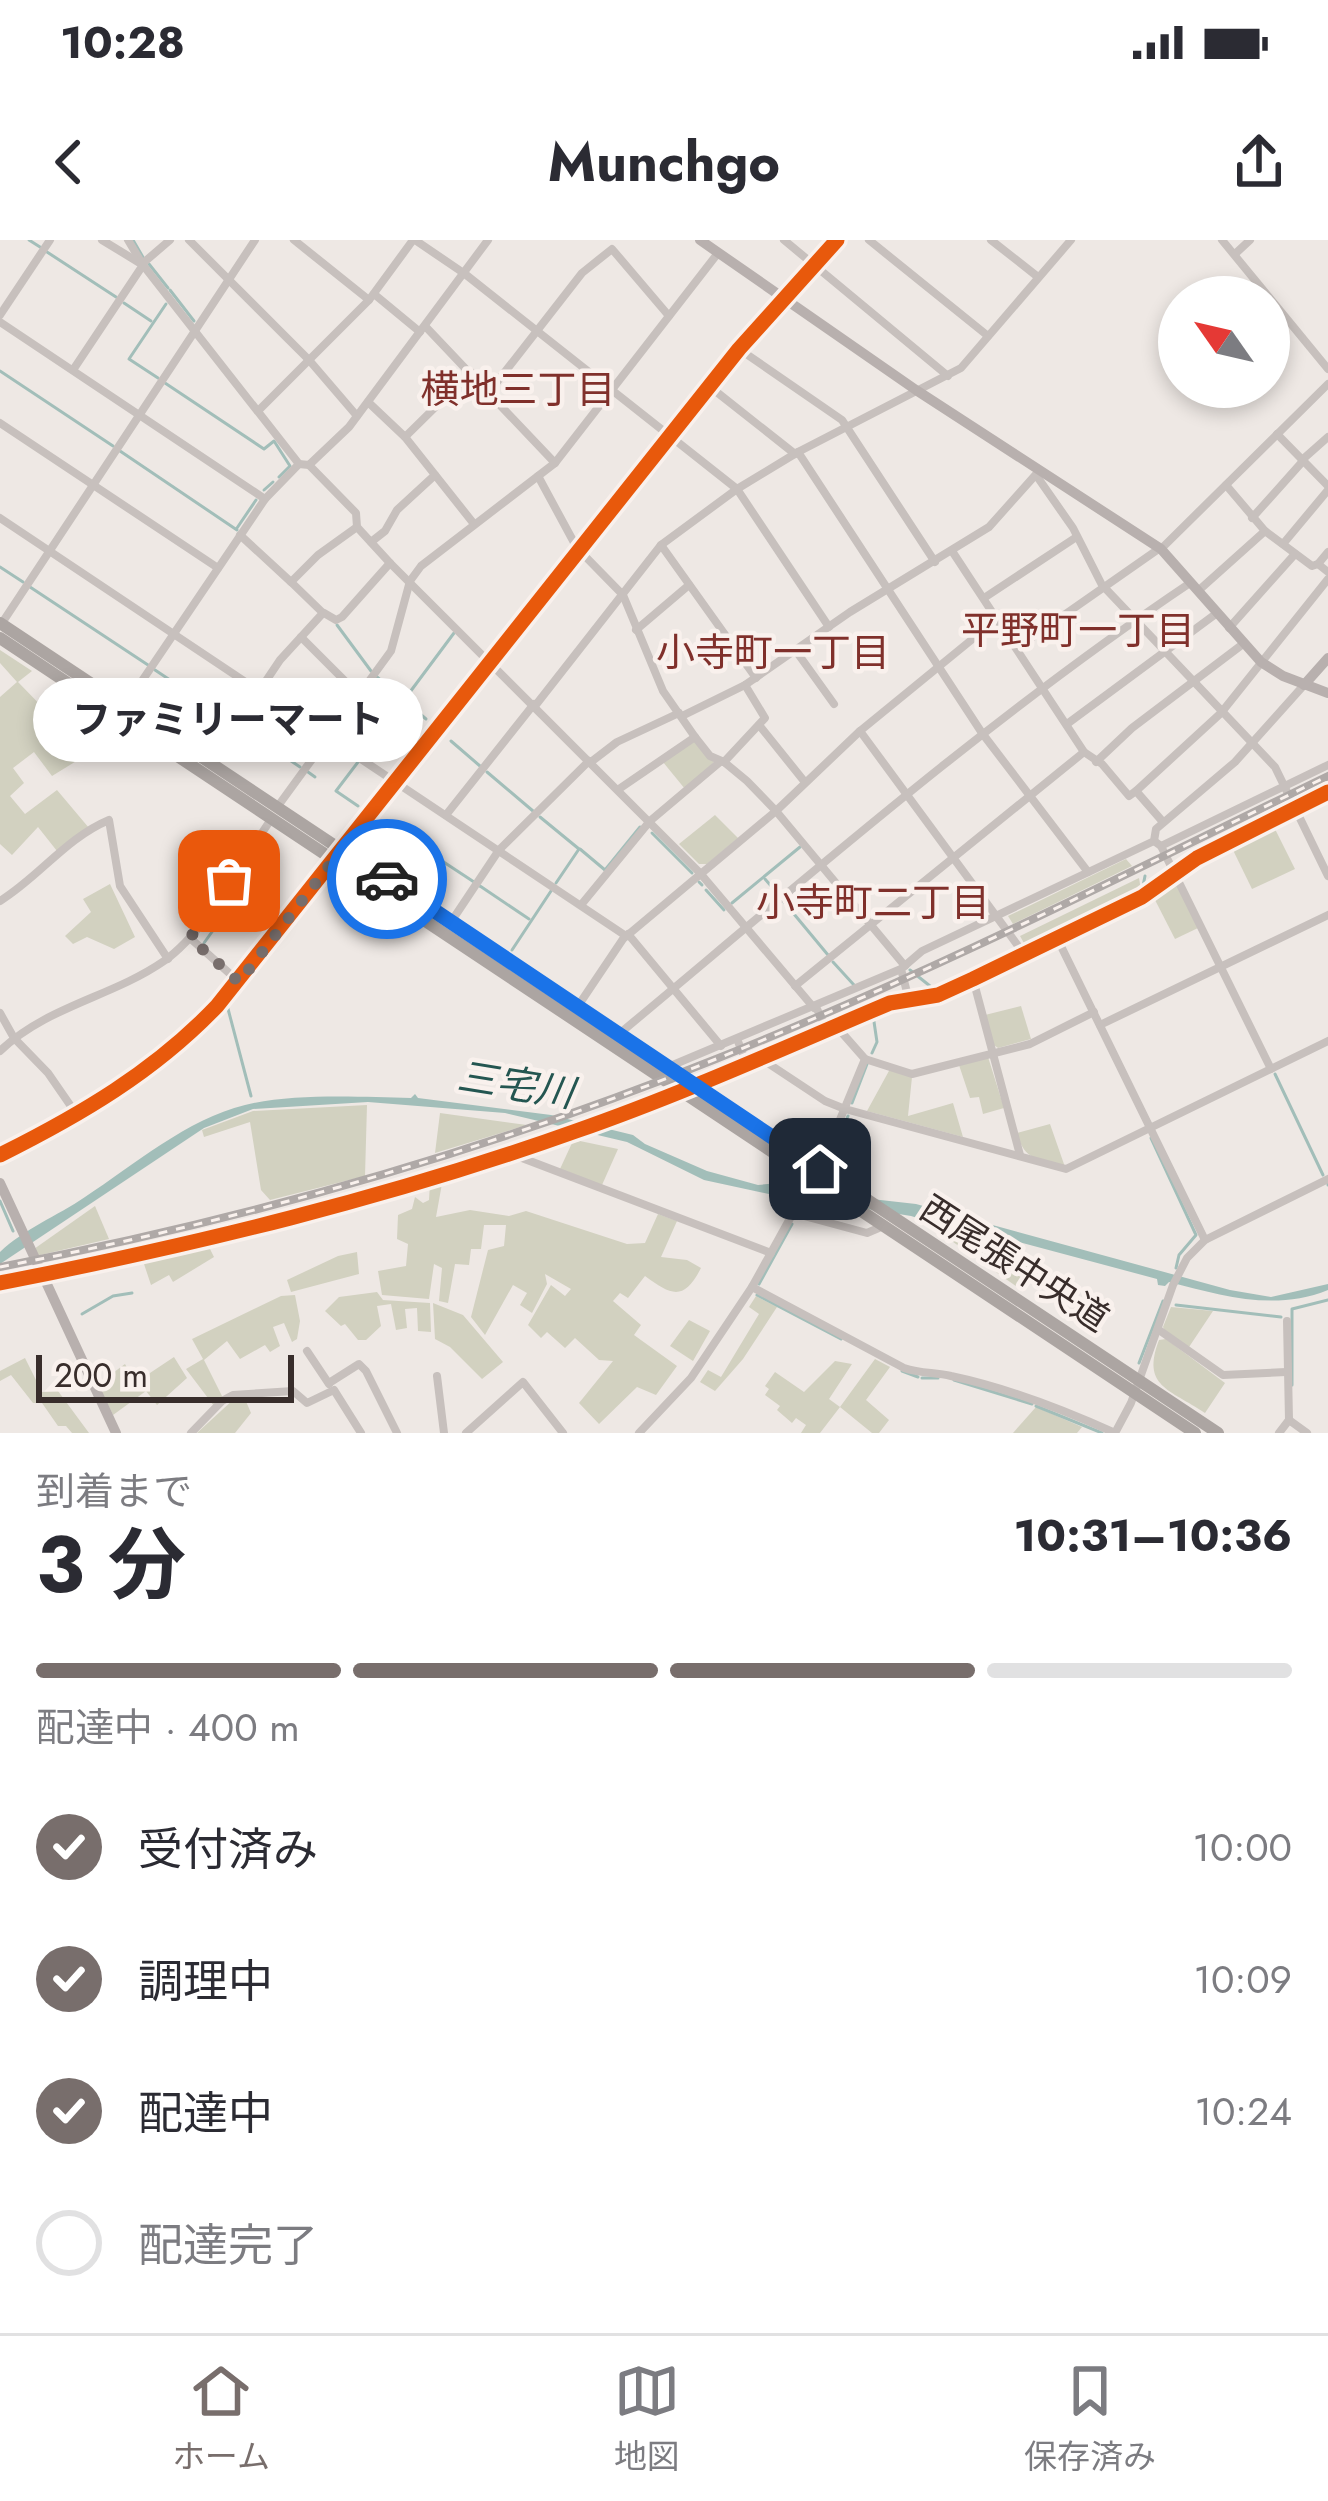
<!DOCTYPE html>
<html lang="ja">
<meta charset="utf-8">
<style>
body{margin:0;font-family:Jost,"Noto Sans JP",sans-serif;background:#f2f2f3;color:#2b2b33;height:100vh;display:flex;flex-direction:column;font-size:45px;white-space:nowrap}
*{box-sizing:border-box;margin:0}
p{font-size:39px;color:#7c7c81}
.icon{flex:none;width:66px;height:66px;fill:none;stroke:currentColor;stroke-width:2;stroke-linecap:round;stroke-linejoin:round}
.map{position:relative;height:1193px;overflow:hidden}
.panel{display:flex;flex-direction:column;background:#fff;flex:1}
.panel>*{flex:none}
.needle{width:78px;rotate:304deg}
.controls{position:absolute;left:1158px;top:36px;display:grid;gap:24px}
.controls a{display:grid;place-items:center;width:132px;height:132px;border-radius:50%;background:#fff;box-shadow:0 6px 18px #0003;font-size:60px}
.scale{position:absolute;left:36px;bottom:30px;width:258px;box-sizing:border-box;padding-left:12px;border:6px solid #382d2b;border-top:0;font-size:33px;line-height:42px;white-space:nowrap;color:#382d2b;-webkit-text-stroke:9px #f9f1ed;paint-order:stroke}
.pin{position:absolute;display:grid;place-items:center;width:102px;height:102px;color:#fff;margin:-51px;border-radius:24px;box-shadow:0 6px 18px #0006}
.courier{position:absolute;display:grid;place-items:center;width:120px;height:120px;margin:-60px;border:9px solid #1a73e8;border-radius:50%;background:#fff;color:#222;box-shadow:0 3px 15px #0007}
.bubble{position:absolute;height:84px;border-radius:42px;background:#fff;box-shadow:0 6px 18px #0003;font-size:39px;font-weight:700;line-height:84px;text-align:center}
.head em{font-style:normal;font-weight:700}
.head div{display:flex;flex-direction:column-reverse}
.head{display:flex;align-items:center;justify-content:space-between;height:204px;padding:0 36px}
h1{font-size:78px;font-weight:700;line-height:90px}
.bar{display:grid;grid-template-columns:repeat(4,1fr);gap:18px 12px;align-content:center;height:144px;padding:0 36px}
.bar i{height:15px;border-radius:9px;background:#e1e1e2}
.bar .selected{background:#786e6c}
.bar p{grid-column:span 4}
ol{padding:0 36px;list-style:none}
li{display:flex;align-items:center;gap:36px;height:132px}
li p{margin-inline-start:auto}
li .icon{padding:12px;border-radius:50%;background:#786e6c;color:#fff;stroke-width:4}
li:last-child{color:#7c7c81}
li i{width:66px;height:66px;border:6px solid #e1e1e2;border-radius:50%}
.status{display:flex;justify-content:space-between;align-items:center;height:84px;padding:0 60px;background:#fff;direction:ltr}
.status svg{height:33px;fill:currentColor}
header{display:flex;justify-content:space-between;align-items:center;height:156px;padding:0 36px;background:#fff;font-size:54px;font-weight:700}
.menu{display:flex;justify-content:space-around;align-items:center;height:168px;border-top:3px solid #e1e1e2;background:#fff;font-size:33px;color:#7c7c81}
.menu a{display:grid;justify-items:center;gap:6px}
.menu .selected{color:#786e6c}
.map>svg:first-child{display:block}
.green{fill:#d2d1c0}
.water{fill:#a2beb9}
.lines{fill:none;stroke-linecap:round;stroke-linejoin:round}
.stream{stroke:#a2beb9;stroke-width:3}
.street{stroke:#c7c0bd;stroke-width:8}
.secondary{stroke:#b8b0ae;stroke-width:10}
.primary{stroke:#aca5a2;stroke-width:12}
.rail-casing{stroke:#afa9a7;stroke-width:8}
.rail{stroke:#f9f1ed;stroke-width:3;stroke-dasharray:9;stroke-linecap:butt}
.cycleway-casing{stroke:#f9f1ed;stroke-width:22}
.cycleway{stroke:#e8590c;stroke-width:15}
.done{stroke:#786e6c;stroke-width:12;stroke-dasharray:0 21.6}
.route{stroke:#1a73e8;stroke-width:15}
.labels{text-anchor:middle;stroke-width:9;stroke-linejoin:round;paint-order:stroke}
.street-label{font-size:36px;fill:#382d2b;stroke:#f9f1ed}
.neighbourhood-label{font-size:39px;fill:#80302b;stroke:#f9f1ed}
.water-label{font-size:39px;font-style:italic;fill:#245651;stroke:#f9f1ed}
</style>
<div class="status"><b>10:28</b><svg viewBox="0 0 49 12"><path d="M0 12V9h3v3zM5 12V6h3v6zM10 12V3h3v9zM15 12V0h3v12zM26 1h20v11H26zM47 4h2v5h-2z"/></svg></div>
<header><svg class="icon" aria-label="back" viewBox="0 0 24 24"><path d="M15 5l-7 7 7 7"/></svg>Munchgo<svg class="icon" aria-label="share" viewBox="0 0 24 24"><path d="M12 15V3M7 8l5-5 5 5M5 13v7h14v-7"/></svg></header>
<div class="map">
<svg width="1328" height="1193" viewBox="0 0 1328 1193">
<rect width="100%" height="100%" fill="#eee8e4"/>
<!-- green -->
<g class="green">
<path d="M0 410 32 431 18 442 51 476 36 491 78 520 52 536 34 512 13 528 24 543 10 556 25 574 57 550 89 588 57 611 38 587 12 615 0 604V457L17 442 0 423Z"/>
<path d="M694 501 714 522 685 549 663 522Z"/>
<path d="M715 575 738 598 707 624H699L679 604Z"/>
<path d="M1273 585 1295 629 1252 649 1231 606Z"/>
<path d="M1126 619 1132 626 1013 684 1008 676Z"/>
<path d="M1139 638 1141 650 1025 705 1020 696Z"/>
<path d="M1172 643 1177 645 1198 688 1175 699 1153 656Z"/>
<path d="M110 644 135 697 114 709 87 697 73 704 65 696 91 672 83 659Z"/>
<path d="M1021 766 1031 799 998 808 994 805 985 775Z"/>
<path d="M988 817 1004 868 983 874 979 857 970 858 959 825Z"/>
<path d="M890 829 912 837 908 876 953 863 963 897 867 871Z"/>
<path d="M367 865 365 936 270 960 261 950 250 882 204 897 202 890 253 871Z"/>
<path d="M440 873 527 885 435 913Z"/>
<path d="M1050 884 1065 927C1039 919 1024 921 1017 893Z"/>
<path d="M580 901 618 909 602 945 560 929 572 903Z"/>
<path d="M443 938 436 977 470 970 509 976 526 971 627 1004 645 1003 658 974 677 981 661 1017 687 1020 701 1028C684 1061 672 1056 645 1036L628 1058 620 1053 613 1061 641 1085 634 1095 677 1126 656 1155 637 1147 599 1184 579 1163 613 1121 599 1120 575 1098 565 1108 547 1092 541 1098 528 1085 551 1045 565 1056 571 1049 545 1034 547 1044 532 1073 520 1065 527 1053 513 1045 485 1095 471 1077 488 1010 504 1006 506 985H484L481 1009H471L469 1025 455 1024 448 1063 439 1061 442 1028 434 1024 429 1059 382 1055 378 1031 406 1026 408 1004 397 999 398 975 412 969 415 957 423 963 429 960 430 943Z"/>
<path d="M95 966 109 999 36 1016 34 1009Z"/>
<path d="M946 997 1034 1021 1023 1047 1020 1049Z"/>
<path d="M225 998 209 1007 214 1017 173 1042 169 1035 151 1045 142 1018Z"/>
<path d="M357 1012 359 1034 291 1052 287 1040 338 1016Z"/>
<path d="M377 1052 383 1060 430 1063 431 1092 418 1091 417 1068 405 1069 407 1088 396 1090 391 1064 377 1066 381 1086 366 1100H358L345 1084 341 1086 325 1071 339 1057Z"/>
<path d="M295 1055 300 1081 297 1099 292 1102 284 1083 273 1087 280 1106 270 1112 265 1105 240 1119 227 1101 204 1120 223 1158 214 1166 186 1129 203 1119 192 1099 281 1056Z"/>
<path d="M756 1056 777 1067 743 1119 715 1151 700 1142 708 1130 721 1137 759 1074 749 1067Z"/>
<path d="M433 1063 463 1075 503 1122 482 1139 450 1107 435 1099Z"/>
<path d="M1171 1067 1213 1071 1189 1107 1166 1093 1163 1087Z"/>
<path d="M689 1080 710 1091 693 1121 670 1106Z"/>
<path d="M1166 1099 1225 1143 1205 1173C1170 1149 1141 1147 1159 1100Z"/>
<path d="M174 1117 187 1138 157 1165 146 1151 113 1175 98 1144 125 1124 135 1143Z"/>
<path d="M25 1118 42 1152 58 1151 89 1193H72L66 1186H58L42 1163H33L11 1135 0 1141V1131Z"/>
<path d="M875 1119 890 1127 866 1160 889 1180 879 1193H872L840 1167 820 1193H801L806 1185 796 1178 792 1183 777 1170 780 1166 765 1155 769 1149 765 1146 775 1132 804 1152 835 1121 852 1124 829 1159 840 1167Z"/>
<path d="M234 1159H245L251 1173 235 1193H197Z"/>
<path d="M1036 1167 1082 1187 1077 1193H1013Z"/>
</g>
<!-- water -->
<path class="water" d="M415 854 418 858 551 875 633 895 645 904 707 931 758 945 779 943 794 949 796 945 827 954 916 964 1230 1050 1271 1057 1328 1044V1050C1274 1072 1220 1055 1169 1042L1165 1046 1158 1045 1157 1039 993 995 987 999 911 976 806 959 797 969 796 960 704 940 627 902 505 873 368 862 253 869 204 888 0 1024V1012C24 989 57 976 85 957 134 925 187 879 245 865 293 853 361 857 411 858Z"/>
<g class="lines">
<!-- stream -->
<g class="stream">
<path d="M29 0 40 7"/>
<path d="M133 0 144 19"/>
<path d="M47 12 116 57"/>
<path d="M149 24 168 48"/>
<path d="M170 50 194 81"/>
<path d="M124 63 151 81"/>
<path d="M0 131 113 206"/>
<path d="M158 138 129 119 166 64"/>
<path d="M165 143 264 209 274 201 290 226 279 237"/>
<path d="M120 211 237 290"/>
<path d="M264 250 273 242"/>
<path d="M237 288 256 260"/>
<path d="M0 327 23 342"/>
<path d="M30 347 148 425"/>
<path d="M337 385 371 431"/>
<path d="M155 430 233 482"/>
<path d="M377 437 426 479"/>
<path d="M241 487 300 527"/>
<path d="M451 501 480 526"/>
<path d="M363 515 454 393"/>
<path d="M358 522 336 551 358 566"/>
<path d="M308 532 315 537"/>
<path d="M487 532 533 571"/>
<path d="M540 577 579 609 556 643"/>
<path d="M386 584 474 642"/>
<path d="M652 593 692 633"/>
<path d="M580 609 605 630 640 587"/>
<path d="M765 639 778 654"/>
<path d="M699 642 702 645"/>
<path d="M480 646 529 679"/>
<path d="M706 650 724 670"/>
<path d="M784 662 828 715"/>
<path d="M732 663 800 607"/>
<path d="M204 703 232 664"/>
<path d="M1026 706 1142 651 1145 636"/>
<path d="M512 710 551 651"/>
<path d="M833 722 854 745"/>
<path d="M910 730 935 750 1016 711"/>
<path d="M227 765 251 856"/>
<path d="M872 813 877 802 873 775"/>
<path d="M1275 834 1323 935"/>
<path d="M852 863 867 824"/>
<path d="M1151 898 1196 995 1179 1015 1176 1028"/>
<path d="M831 916 848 876"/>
<path d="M1328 944V945"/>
<path d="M0 961 13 991"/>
<path d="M759 1044 792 984"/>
<path d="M757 1055 841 1099"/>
<path d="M1176 1065 1281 1077"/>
<path d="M82 1074 113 1056 132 1053"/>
<path d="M1139 1123 1163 1061"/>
<path d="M902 1131 918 1137"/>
<path d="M922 1138H938"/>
<path d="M954 1140 1032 1164"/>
<path d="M1292 1145V1069L1328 1060"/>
<path d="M1036 1166 1102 1193"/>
</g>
<!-- street -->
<g class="street">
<path d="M128 0 143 25 299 224"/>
<path d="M189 0 309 120 357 176"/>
<path d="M294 0 369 60"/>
<path d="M415 0 465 34 737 249 829 387"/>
<path d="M784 0 948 136"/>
<path d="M869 0 988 96"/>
<path d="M991 0 1038 37"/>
<path d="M1222 0 1328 129"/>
<path d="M1235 14 1250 0"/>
<path d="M142 24 170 0"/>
<path d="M374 54 420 92"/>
<path d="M0 75 50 0"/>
<path d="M0 82 265 259"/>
<path d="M425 86 555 223"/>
<path d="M739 109 842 180 935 322"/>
<path d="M73 130 143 25 102 0"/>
<path d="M709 146 795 214"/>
<path d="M490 151 582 33 612 9 669 76"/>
<path d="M368 162 405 197 474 284"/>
<path d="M258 171 369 60 413 0"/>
<path d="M0 183 218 328"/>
<path d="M1277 194 1328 246"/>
<path d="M405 197 471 132"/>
<path d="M798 212 982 493 1088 632"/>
<path d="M1302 220 1328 197"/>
<path d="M309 225 356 273 357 287 390 323 700 633 814 768"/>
<path d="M1036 235 1073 288 1103 347"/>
<path d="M538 236 577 308 623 355 663 451 695 497 710 516 724 522 747 541 776 571 905 726"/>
<path d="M1226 245 1265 291 1312 326 1318 324"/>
<path d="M0 278 626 696"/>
<path d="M1252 278 1303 221"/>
<path d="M240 295 291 342"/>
<path d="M371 302 385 291 397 270 435 235"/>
<path d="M1283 304 1328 250"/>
<path d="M661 305 756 438"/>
<path d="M1161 309 1328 144"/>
<path d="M952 311 1084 512 1102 524 1129 556 1136 551 1163 582"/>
<path d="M1328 312 1318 324 1328 332"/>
<path d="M1104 347 1275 527 1328 636"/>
<path d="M1198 351 1265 291"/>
<path d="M984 358 1075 298"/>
<path d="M324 373 336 380 342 377 390 323"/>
<path d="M2 383 255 0"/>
<path d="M1229 388 1295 314"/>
<path d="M636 390 689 345"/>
<path d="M301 397 359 455"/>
<path d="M1017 408 1160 308"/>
<path d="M796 411 834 464"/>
<path d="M125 466 265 259 299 224 309 225 349 187 488 0"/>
<path d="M535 466 661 305 737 249 798 212 961 128 1071 0"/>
<path d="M682 476 745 445 850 372 989 287 1039 231"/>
<path d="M1067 484 1217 373"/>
<path d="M759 485 804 541"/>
<path d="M860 491 1024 714"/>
<path d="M591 522 617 502 679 473"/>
<path d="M724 522 765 478 745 445"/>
<path d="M1096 522 1132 488 1243 404"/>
<path d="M211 523 280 420 323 373 291 342 318 315 357 287"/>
<path d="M619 549 695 497"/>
<path d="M1136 551 1221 473 1328 339"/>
<path d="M278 566 391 411 410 341 421 326 555 223 718 13"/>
<path d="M446 575 534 464"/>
<path d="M1154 601 1161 606 1271 829"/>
<path d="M1161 606 1328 525"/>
<path d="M0 661C39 637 66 598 109 580L120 646 168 719"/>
<path d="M581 665 650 581 720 522"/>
<path d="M451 682 499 610 589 521"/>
<path d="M628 694 721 806"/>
<path d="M190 698 238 741"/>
<path d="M1057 698 1205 1000"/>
<path d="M901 729 909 760"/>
<path d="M973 739 1020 915"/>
<path d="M795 746 1084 512"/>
<path d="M578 766 623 699 776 571 860 491 997 379"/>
<path d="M816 767 827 790"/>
<path d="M0 773 14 798 48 833 77 875"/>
<path d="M1100 785 1328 675"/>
<path d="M619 794C805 639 989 478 1190 343"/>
<path d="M737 799 747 824"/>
<path d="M0 811C47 766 112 757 164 721 207 691 241 622 272 578"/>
<path d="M760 818 825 861 845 869 1066 929 1328 801"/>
<path d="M865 819 912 834 1030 804 1094 772"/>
<path d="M668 827 901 729 922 711 1154 601 1156 589 1235 522 1304 445"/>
<path d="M509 913 771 1013"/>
<path d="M820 928 865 819 836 786"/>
<path d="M0 1043 40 1035"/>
<path d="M752 1047 904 1128C921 1134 935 1132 951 1136 1008 1148 1062 1169 1115 1193L1131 1163 1173 1045 1187 1018 1205 1000 1328 939"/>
<path d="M1159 1090 1223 1135 1286 1132"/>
<path d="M307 1111 329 1144"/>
<path d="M437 1136 444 1193"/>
<path d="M329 1143 359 1124 366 1131 397 1193"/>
<path d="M1289 1180 1307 1193"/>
<path d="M191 1193 222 1161 233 1155 293 1151 307 1163 334 1150 361 1193"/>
<path d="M466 1193 523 1142 563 1193"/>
<path d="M639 1193 691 1138 752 1047 793 973 867 993 881 987"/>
<path d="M1279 1193 1289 1180 1287 1081"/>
</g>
<!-- secondary -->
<g class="secondary">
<path d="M700 0 916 150 1161 309 1261 422 1283 436 1328 453"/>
<path d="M1304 445 1328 418"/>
<path d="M0 915C80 875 154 832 217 766L739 109 837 0"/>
<path d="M0 943 116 1193"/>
<path d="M40 1035C219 999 395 952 569 894 678 857 784 808 890 763L938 755 973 739 1142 657 1197 618 1328 552"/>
</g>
<!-- primary -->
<g class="primary">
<path d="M0 383 1218 1193"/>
<path d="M0 398 1195 1193"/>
</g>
<defs>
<path id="rail" d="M0 1027C245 980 484 912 716 819 925 736 1126 634 1328 536"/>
</defs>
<!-- rail casing -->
<use href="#rail" class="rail-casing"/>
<!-- rail -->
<use href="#rail" class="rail"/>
<defs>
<g id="cycleway">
<path d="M0 915C80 875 154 832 217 766L739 109 837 0"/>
<path d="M0 1043C194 1005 389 958 576 891 682 854 786 807 890 763L938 755 973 739 1142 657 1197 618 1328 552"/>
</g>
</defs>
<!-- cycleway casing -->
<use href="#cycleway" class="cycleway-casing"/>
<!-- cycleway -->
<use href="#cycleway" class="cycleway"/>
</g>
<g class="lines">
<!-- done -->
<path class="done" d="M229 641 190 698 239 742 342 609 387 639"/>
<!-- route -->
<path class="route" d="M387 639 820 929"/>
</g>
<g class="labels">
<!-- street labels -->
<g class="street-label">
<text transform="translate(1015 1023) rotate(33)" y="13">西尾張中央道</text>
</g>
<!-- neighbourhood labels -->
<g class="neighbourhood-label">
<text x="518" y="163">横地三丁目</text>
<text x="1078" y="404">平野町一丁目</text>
<text x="773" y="426">小寺町一丁目</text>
<text x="873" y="676">小寺町二丁目</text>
</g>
<!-- water labels -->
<g class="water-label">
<text transform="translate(516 844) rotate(9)" y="14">三宅川</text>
</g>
</g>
</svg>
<div class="controls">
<a><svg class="needle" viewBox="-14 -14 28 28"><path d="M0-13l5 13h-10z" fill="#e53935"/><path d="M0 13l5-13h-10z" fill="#7c7c81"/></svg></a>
</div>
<div class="scale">200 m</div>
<div class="pin" style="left:229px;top:641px;background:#ea580c"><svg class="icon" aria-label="bag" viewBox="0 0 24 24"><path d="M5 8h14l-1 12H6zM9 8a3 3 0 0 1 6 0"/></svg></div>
<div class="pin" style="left:820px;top:929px;background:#1f2937"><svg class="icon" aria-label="home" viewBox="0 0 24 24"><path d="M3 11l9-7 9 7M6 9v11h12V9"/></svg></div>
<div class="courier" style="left:387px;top:639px"><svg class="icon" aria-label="car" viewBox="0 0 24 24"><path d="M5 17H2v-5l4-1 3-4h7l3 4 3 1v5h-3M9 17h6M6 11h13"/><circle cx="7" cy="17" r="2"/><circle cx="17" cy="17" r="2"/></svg></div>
<div class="bubble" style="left:33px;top:438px;width:390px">ファミリーマート</div>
</div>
<section class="panel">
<div class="head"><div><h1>3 分</h1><p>到着まで</p></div><em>10:31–10:36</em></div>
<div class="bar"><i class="selected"></i><i class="selected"></i><i class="selected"></i><i></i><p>配達中 · 400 m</p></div>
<ol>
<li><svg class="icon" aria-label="check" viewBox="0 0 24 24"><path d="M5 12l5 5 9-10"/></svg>受付済み<p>10:00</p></li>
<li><svg class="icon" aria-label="check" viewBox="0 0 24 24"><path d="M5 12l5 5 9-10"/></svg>調理中<p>10:09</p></li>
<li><svg class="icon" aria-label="check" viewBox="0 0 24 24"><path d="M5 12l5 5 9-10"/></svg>配達中<p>10:24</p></li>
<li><i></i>配達完了</li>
</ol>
</section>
<nav class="menu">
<a class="selected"><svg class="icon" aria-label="home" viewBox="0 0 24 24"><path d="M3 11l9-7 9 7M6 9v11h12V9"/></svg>ホーム</a>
<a><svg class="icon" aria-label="map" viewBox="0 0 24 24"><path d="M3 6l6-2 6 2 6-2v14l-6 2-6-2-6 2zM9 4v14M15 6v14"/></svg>地図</a>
<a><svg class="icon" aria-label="saved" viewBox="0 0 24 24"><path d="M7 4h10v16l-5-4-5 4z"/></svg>保存済み</a>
</nav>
